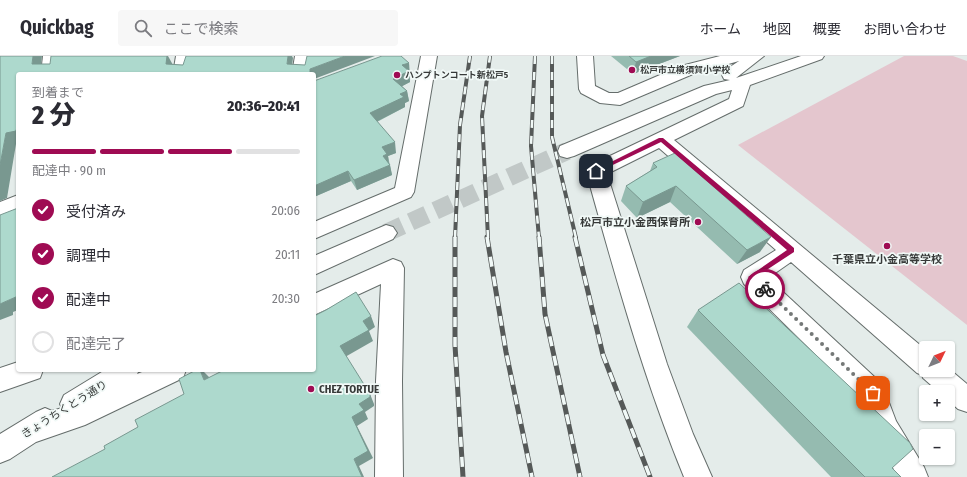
<!DOCTYPE html>
<html lang="ja">
<meta charset="utf-8">
<style>
body{margin:0;font-family:"Fira Sans Condensed","Noto Sans JP",sans-serif;background:#f7f7f7;color:#2b2b33;height:100vh;display:flex;flex-direction:column;font-size:15px;white-space:nowrap}
*{box-sizing:border-box;margin:0}
p{font-size:13px;color:#7c7c81}
.icon{flex:none;width:22px;height:22px;fill:none;stroke:currentColor;stroke-width:2;stroke-linecap:round;stroke-linejoin:round}
.map{position:relative;flex:1;overflow:hidden}
.sheet{position:absolute;left:16px;top:16px;width:300px;height:300px;display:flex;flex-direction:column;background:#fff;border-radius:4px;box-shadow:0 1px 3px #0004}
.sheet>*{flex:none}
.needle{width:26px;rotate:47deg}
.controls{position:absolute;left:919px;top:285px;display:grid;gap:8px}
.controls a{display:grid;place-items:center;width:36px;height:36px;border-radius:4px;background:#fff;box-shadow:0 1px 3px #0004;font-size:20px}
.pin{position:absolute;display:grid;place-items:center;width:34px;height:34px;color:#fff;margin:-17px;border-radius:8px;box-shadow:0 2px 6px #0006}
.courier{position:absolute;display:grid;place-items:center;width:40px;height:40px;margin:-20px;border:3px solid #9f0b53;border-radius:50%;background:#fff;color:#222;box-shadow:0 1px 5px #0007}
.headline em{font-style:normal;font-weight:800}
.headline div{display:flex;flex-direction:column-reverse}
.headline{display:flex;align-items:center;justify-content:space-between;height:68px;padding:0 16px}
h1{font-size:26px;font-weight:800;line-height:30px}
.bar{display:grid;grid-template-columns:repeat(4,1fr);gap:6px 4px;align-content:center;height:48px;padding:0 16px}
.bar i{height:5px;border-radius:3px;background:#e1e1e2}
.bar .selected{background:#9f0b53}
.bar p{grid-column:span 4}
ol{padding:0 16px;list-style:none}
li{display:flex;align-items:center;gap:12px;height:44px}
li p{margin-inline-start:auto}
li .icon{padding:4px;border-radius:50%;background:#9f0b53;color:#fff;stroke-width:4}
li:last-child{color:#7c7c81}
li i{width:22px;height:22px;border:2px solid #e1e1e2;border-radius:50%}
header{display:flex;align-items:center;gap:24px;box-sizing:border-box;height:56px;padding:0 20px;background:#fff;border-bottom:1px solid #e1e1e2}
header strong{font-size:19px}
nav{display:flex;gap:22px;margin-inline-start:auto;font-size:14px}
.search{width:280px;height:36px;background:#f7f7f7;display:flex;align-items:center;gap:10px;box-sizing:border-box;padding:0 14px;border-radius:4px;color:#7c7c81;font-size:15px}
.map>svg:first-child{display:block}
.green{fill:#e4c6ce}
.lines{fill:none;stroke-linecap:round;stroke-linejoin:round}
.minor-tunnel{stroke:#c1c8c7;stroke-width:18;stroke-dasharray:18 9;stroke-linecap:butt}
.minor-casing{stroke:#656d6b;stroke-width:2}
.minor{fill:#fff;fill-rule:evenodd}
.rail-far1-casing{stroke:#555958;stroke-width:4}
.rail-casing{stroke:#555958;stroke-width:5}
.rail-far1{stroke:#f1f9f7;stroke-width:2.5;stroke-dasharray:8;stroke-linecap:butt}
.rail{stroke:#f1f9f7;stroke-width:3.5;stroke-dasharray:10;stroke-linecap:butt}
.wall{fill:#95bbb0}
.shaded-wall{fill:#799890}
.building{fill:#add9cd;stroke:#799890}
.route{fill:#9f0b53}
.done{stroke:#747877;stroke-width:4;stroke-dasharray:0 7.2}
.poi-dot{fill:#9f0b53;stroke:#f1f9f7;stroke-width:1.5}
.labels{text-anchor:middle;stroke-width:3.5;stroke-linejoin:round;paint-order:stroke}
.far-poi-label{font-size:9px;font-weight:bold;fill:#373a39;stroke:#f1f9f7;text-anchor:start}
.poi-label{font-size:11px;font-weight:bold;fill:#373a39;stroke:#f1f9f7;text-anchor:end}
.street-label{font-size:11px;fill:#373a39;stroke:#f1f9f7}
</style>
<header>
<strong>Quickbag</strong>
<div class="search"><svg class="icon" aria-label="search" viewBox="0 0 24 24"><circle cx="10" cy="10" r="6"/><path d="M15 15l6 6"/></svg>ここで検索</div>
<nav><a>ホーム</a><a>地図</a><a>概要</a><a>お問い合わせ</a></nav>
</header>
<div class="map">
<svg width="967" height="421" viewBox="0 0 967 421">
<rect width="100%" height="100%" fill="#e4ecea"/>
<!-- green -->
<path class="green" d="M904 0H953L967 5V269L738 89Z"/>
<g class="lines">
<!-- minor-tunnel -->
<path class="minor-tunnel" d="M386 177 567 95"/>
<defs>
<g id="minor">
<path d="M43 0H59L57 18H41Z"/>
<path d="M176 0H192L189 18H173Z"/>
<path d="M295 0H311L308 18H292Z"/>
<path d="M421 0H437L414 136 411 141 314 183V166L395 132Z"/>
<path d="M577 0H593L595 30 609 37H618L681 10 720 0H764L736 22 801 0H824L822 3 750 29 743 50 674 84 926 294V314H948V312L967 328V356L958 353 948 344V336H939L923 322 922 319 917 317 791 206 768 222 882 328 896 365 924 411 928 421H898L877 382 863 345 744 228 741 221 744 214 776 194 659 92 607 118 667 308 693 378 712 421H684C643 321 615 219 586 115L589 110 729 43 732 34 716 38 574 100 567 102 560 100 558 95 560 90 704 30 730 24 724 23 722 19 724 15 739 5 693 18 620 49 600 47 581 37 579 33Z"/>
<path d="M18 139V155L0 162V146Z"/>
<path d="M386 169 393 171 397 177 393 183 314 219V200Z"/>
<path d="M393 203 401 206 404 212 402 325 403 421H375L376 325 381 228 314 259V238Z"/>
<path d="M18 306V314H43L40 322 0 336V312Z"/>
<path d="M105 314H139L137 318 147 314H186L183 322 85 369 36 386 10 403 0 407V378L36 356 45 352 52 355 62 352 60 348 64 339Z"/>
</g>
</defs>
<!-- minor casing -->
<use href="#minor" class="minor-casing"/>
<!-- minor -->
<use href="#minor" class="minor"/>
<defs>
<g id="rail-far1">
<path d="M535 0 531 90 539 182"/>
<path d="M552 0V81L576 182"/>
<path d="M455 182 460 69 470 0"/>
<path d="M488 182 482 60 490 0"/>
</g>
<g id="rail">
<path d="M455 181V289L463 421"/>
<path d="M487 181 506 296 532 421"/>
<path d="M539 181 545 258 580 421"/>
<path d="M575 181 603 299 650 421"/>
</g>
</defs>
<!-- rail-far1 casing -->
<use href="#rail-far1" class="rail-far1-casing"/>
<!-- rail casing -->
<use href="#rail" class="rail-casing"/>
<!-- rail-far1 -->
<use href="#rail-far1" class="rail-far1"/>
<!-- rail -->
<use href="#rail" class="rail"/>
</g>
<!-- wall -->
<g class="wall">
<path d="M611 0H680L633 18Z"/>
<path d="M409 7 410 26 402 30 407 35 409 45 405 47V51L377 66 396 97 388 100 392 119 357 134 351 125 314 141V25Z"/>
<path d="M653 107 760 196 737 208 670 146 637 162 621 145 626 130 650 115Z"/>
<path d="M698 254 892 412 901 421H831L687 271Z"/>
</g>
<!-- shaded-wall -->
<g class="shaded-wall">
<path d="M33 0H42L40 18 32 8Z"/>
<path d="M160 0H168L173 9 172 18Z"/>
<path d="M288 0H292L293 2 291 18 287 8Z"/>
<path d="M345 0H375L314 23V18H310V13Z"/>
<path d="M651 0H680L633 18 636 6Z"/>
<path d="M409 7 410 26 395 34 393 23 402 9Z"/>
<path d="M407 35 409 45 405 47V51L372 68 370 57 400 38Z"/>
<path d="M18 67V87L16 88 7 142 0 145V109L6 77Z"/>
<path d="M395 86 396 97 388 100 389 108 385 110 382 91Z"/>
<path d="M390 109 392 119 357 134 354 124Z"/>
<path d="M348 115 351 125 314 141V130Z"/>
<path d="M676 130 670 146 637 162 643 146Z"/>
<path d="M771 181 760 196 737 208 747 194Z"/>
<path d="M18 240V254L13 256V259L0 264V248Z"/>
<path d="M371 260 375 271 369 275 373 285 345 301 340 290 363 265Z"/>
<path d="M200 314H202L210 322 204 324Z"/>
<path d="M370 338 374 348V350L365 356 368 363 357 370 373 402 359 410 364 421H362L354 403 352 361 359 348Z"/>
</g>
<!-- building -->
<g class="building">
<path d="M0 0H33L32 8H50L51 0H167L166 8 183 9 186 0H288L287 8 305 9 307 0H345L310 13V18H18V67L16 75 6 77 0 109Z"/>
<path d="M382 0H401L409 7 402 9 409 15 393 23 407 35 400 38 404 41 370 57 395 86 382 91 387 98 383 100 390 109 354 124 348 115 314 130V25Z"/>
<path d="M629 0H651L636 6Z"/>
<path d="M675 97 771 181 747 194 676 130 643 146 626 130 657 111 653 107Z"/>
<path d="M18 152V240L0 248 1 250H0V159Z"/>
<path d="M739 227 910 387 913 393 892 412 901 421H865L698 254Z"/>
<path d="M356 236 371 260 363 265 369 274 340 290 370 338V341L359 348 364 354 352 361 368 395 354 403 362 421H52L105 393 104 390 138 371 135 364 184 338 179 323 196 314H200L204 324 224 314H314V260L326 254Z"/>
</g>
<!-- route -->
<path class="route" d="M659 82H663L794 192V196L756 221 767 231V235H762L748 221 787 194 661 86 598 116 593 115Z"/>
<g class="lines">
<!-- done -->
<path class="done" d="M765 233 873 337"/>
</g>
<!-- markers -->
<g class="poi-dot">
<circle cx="632" cy="14" r="4"/>
<circle cx="397" cy="19" r="4"/>
<circle cx="698" cy="166" r="4"/>
<circle cx="887" cy="190" r="4"/>
<circle cx="311" cy="333" r="4"/>
</g>
<g class="labels">
<!-- far-poi labels -->
<g class="far-poi-label">
<text x="640" y="17">松戸市立横須賀小学校</text>
<text x="405" y="22">ハンプトンコート新松戸5</text>
</g>
<!-- poi labels -->
<g class="poi-label">
<text x="690" y="170">松戸市立小金西保育所</text>
<text x="887" y="207" text-anchor="middle">千葉県立小金高等学校</text>
<text x="319" y="337" text-anchor="start">CHEZ TORTUE</text>
</g>
<!-- street labels -->
<g class="street-label">
<text transform="translate(64 353) rotate(-32)" y="4">きょうちくとう通り</text>
</g>
</g>
</svg>
<div class="controls">
<a><svg class="needle" viewBox="-14 -14 28 28"><path d="M0-13l5 13h-10z" fill="#e53935"/><path d="M0 13l5-13h-10z" fill="#7c7c81"/></svg></a>
<a>+</a>
<a>−</a>
</div>
<div class="pin" style="left:873px;top:337px;background:#ea580c"><svg class="icon" aria-label="bag" viewBox="0 0 24 24"><path d="M5 8h14l-1 12H6zM9 8a3 3 0 0 1 6 0"/></svg></div>
<div class="pin" style="left:596px;top:115px;background:#1f2937"><svg class="icon" aria-label="home" viewBox="0 0 24 24"><path d="M3 11l9-7 9 7M6 9v11h12V9"/></svg></div>
<div class="courier" style="left:765px;top:233px"><svg class="icon" aria-label="bike" viewBox="0 0 24 24"><circle cx="6" cy="16" r="4"/><circle cx="18" cy="16" r="4"/><path d="M6 16l4-8h5l3 8M10 8l3 8H6M13 5h3"/></svg></div>
<section class="sheet">
<div class="headline"><div><h1>2 分</h1><p>到着まで</p></div><em>20:36–20:41</em></div>
<div class="bar"><i class="selected"></i><i class="selected"></i><i class="selected"></i><i></i><p>配達中 · 90 m</p></div>
<ol>
<li><svg class="icon" aria-label="check" viewBox="0 0 24 24"><path d="M5 12l5 5 9-10"/></svg>受付済み<p>20:06</p></li>
<li><svg class="icon" aria-label="check" viewBox="0 0 24 24"><path d="M5 12l5 5 9-10"/></svg>調理中<p>20:11</p></li>
<li><svg class="icon" aria-label="check" viewBox="0 0 24 24"><path d="M5 12l5 5 9-10"/></svg>配達中<p>20:30</p></li>
<li><i></i>配達完了</li>
</ol>
</section>
</div>
